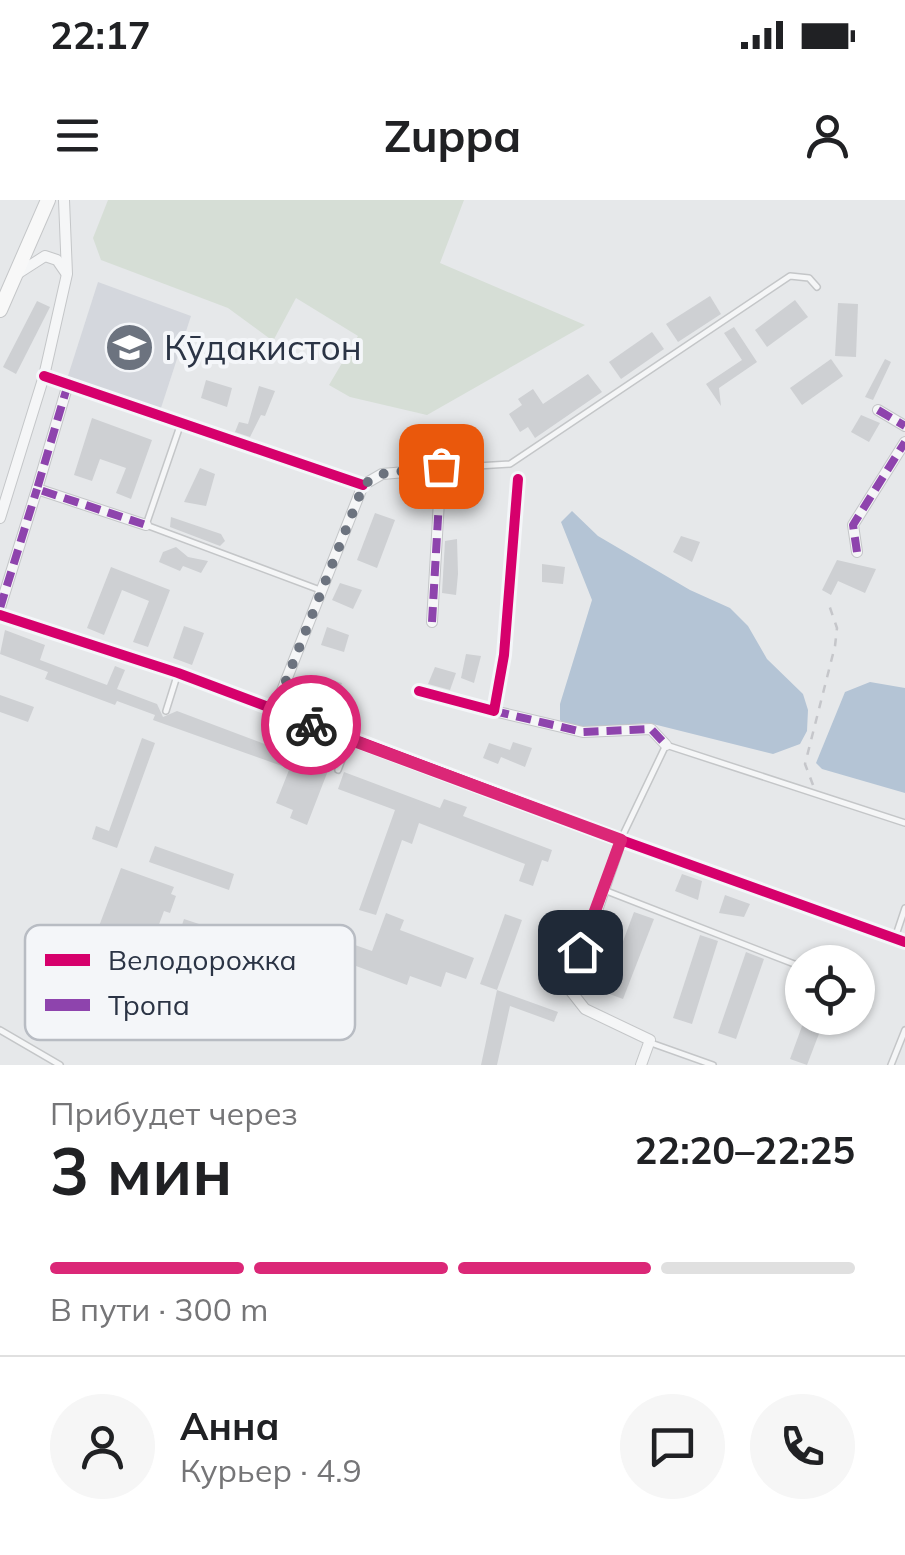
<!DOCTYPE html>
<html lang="ru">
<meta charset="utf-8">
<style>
body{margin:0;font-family:Mulish,sans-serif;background:#f6f6f6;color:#202124;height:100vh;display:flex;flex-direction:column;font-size:38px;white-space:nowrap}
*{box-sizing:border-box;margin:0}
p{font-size:32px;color:#757577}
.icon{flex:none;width:55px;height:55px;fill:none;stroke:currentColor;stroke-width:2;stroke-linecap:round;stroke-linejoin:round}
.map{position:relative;height:865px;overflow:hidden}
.panel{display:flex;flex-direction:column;background:#fff;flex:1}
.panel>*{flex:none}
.buttons{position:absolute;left:785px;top:745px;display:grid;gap:20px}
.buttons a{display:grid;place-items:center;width:90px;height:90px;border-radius:50%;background:#fff;box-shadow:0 2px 8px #0004;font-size:50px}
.pin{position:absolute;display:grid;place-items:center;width:85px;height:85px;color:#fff;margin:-42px;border-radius:20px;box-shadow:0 5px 15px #0006}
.courier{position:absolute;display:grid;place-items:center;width:100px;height:100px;margin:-50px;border:8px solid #db2777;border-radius:50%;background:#fff;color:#222;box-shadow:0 2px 12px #0007}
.head em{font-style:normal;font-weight:700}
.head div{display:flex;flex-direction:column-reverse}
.head{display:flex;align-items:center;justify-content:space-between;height:170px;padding:0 50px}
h1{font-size:65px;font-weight:700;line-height:75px}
.bar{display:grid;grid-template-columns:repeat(4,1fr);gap:15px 10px;align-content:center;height:120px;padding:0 50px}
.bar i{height:12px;border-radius:8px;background:#e0e0e0}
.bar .on{background:#db2777}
.bar p{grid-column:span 4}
.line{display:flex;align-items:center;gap:25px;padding:0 50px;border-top:2px solid #e0e0e0}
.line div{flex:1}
.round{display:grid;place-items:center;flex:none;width:105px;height:105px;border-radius:52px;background:#f6f6f6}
.status{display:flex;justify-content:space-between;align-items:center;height:70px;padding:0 50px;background:#fff;direction:ltr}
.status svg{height:28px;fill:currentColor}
header{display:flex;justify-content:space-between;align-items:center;height:130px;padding:0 50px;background:#fff;font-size:45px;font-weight:700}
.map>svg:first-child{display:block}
.built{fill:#d4d7dd}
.green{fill:#d6ded6}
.water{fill:#b4c4d5}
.building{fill:#ced0d3}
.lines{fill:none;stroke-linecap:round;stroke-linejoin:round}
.service-casing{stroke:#c4c6c8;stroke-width:8}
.minor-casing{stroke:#c4c6c8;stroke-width:12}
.secondary-casing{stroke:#c4c6c8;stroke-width:16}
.path{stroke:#c5c6ca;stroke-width:2.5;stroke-dasharray:8 8;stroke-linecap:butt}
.service{stroke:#f5f6f7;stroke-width:5}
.minor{stroke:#f5f6f7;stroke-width:10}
.secondary{stroke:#f8f8f8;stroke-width:14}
.quiet{stroke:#8e44ad;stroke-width:8;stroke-dasharray:15 8;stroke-linecap:butt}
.cycleway-casing{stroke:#f4f6f9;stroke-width:16}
.cycleway{stroke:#d6006c;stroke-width:10}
.done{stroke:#6c737f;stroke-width:10;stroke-dasharray:0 18}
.route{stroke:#db2777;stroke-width:12}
.labels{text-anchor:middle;stroke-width:8;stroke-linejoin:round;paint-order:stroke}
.poi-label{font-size:35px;fill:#2b3445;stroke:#f4f6f9;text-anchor:start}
.key{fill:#f4f6f9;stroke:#b8bcc3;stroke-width:2.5}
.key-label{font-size:28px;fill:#2b3445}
</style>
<div class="status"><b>22:17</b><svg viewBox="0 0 49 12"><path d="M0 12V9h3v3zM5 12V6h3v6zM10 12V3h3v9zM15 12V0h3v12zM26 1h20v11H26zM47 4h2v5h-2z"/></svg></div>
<header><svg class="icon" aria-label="menu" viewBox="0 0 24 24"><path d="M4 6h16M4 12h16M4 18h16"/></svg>Zuppa<svg class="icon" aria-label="person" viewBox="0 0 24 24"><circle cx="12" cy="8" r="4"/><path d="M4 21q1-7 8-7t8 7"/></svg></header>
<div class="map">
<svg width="905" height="865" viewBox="0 0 905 865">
<rect width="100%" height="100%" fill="#e6e8ea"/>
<!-- built -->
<path class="built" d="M98 82 191 116 160 211 67 179Z"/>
<!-- green -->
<path class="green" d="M108 0H464L440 63 585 125 427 215 350 197 329 185 358 136 296 98 273 141 228 108 101 60 93 38Z"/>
<!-- water -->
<g class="water">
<path d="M572 311 598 336 690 390 730 408 748 426 767 459 803 494 808 510 807 531 800 544 773 554 649 523 568 529 560 520V504L592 400 561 322Z"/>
<path d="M870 482 905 488V593L822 569 816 563 845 492Z"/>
</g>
<!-- building -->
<g class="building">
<path d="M710 96 721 114 678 142 666 124Z"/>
<path d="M795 100 808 117 767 147 755 130Z"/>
<path d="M37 101 50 107 16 174 3 167Z"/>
<path d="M838 103 858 104 856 157 835 156Z"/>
<path d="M734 127 757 162 719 188 721 206 706 184 742 160 724 133Z"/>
<path d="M652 132 664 149 621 179 609 162Z"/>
<path d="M831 159 843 176 802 205 790 188Z"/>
<path d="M885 159 891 162 873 200 865 197Z"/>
<path d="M588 174 602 192 535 238 528 227 520 232 509 214 522 205 518 199 533 189 543 204Z"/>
<path d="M206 180 232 188 227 207 201 198Z"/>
<path d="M259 186 275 191 265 216 261 215 250 237 235 232 239 222 248 224Z"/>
<path d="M861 215 880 223 869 242 851 232Z"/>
<path d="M92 218 152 240 131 299 116 293 126 268 100 259 92 281 74 275Z"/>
<path d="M200 268 215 274 206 306 184 302Z"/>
<path d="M375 313 395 320 377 368 357 360Z"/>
<path d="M171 317 221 334 225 341 220 346 170 327Z"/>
<path d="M681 336 700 342 692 362 673 352Z"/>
<path d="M457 339 458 374 456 395 442 393 445 341Z"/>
<path d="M176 347 188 357 208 361 201 373 183 366 180 371 159 362 163 352Z"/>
<path d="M837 360 876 369 865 393 838 381 831 395 822 390Z"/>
<path d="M542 364 565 367 563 384 542 382Z"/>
<path d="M111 367 170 390 148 447 133 442 149 401 122 390 104 435 87 428Z"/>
<path d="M340 383 362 390 353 409 332 400Z"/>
<path d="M184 426 204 433 192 465 173 458Z"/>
<path d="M327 427 349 435 344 452 321 445Z"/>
<path d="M5 430 45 445 40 460 107 485 115 466 125 470 117 489 157 504 163 517 177 511 329 568 307 625 290 618 293 610 276 603 289 570 282 566 153 520 155 515 117 501 115 505 45 479 48 472 0 454Z"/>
<path d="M466 454 481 456 474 483 461 478Z"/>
<path d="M435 467 456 473 450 490 428 484Z"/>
<path d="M320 477 342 483 337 497 316 492Z"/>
<path d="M0 495 34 507 28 522 0 512Z"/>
<path d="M142 538 155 543 117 648 92 639 96 626 109 631Z"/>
<path d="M513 542 532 548 525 567 501 557 498 564 483 558 489 543 510 550Z"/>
<path d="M344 572 440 608 444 599 467 607 463 616 552 650 548 662 542 660 533 686 519 681 525 664 419 623 412 644 402 640 376 715 359 710 395 610 338 589Z"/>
<path d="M155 646 234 674 229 690 149 662Z"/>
<path d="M121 668 174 687 171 694 176 696 170 713 164 711 134 791 82 771Z"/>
<path d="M682 674 702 681 698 700 675 691Z"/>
<path d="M725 695 750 704 744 717 719 713Z"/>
<path d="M634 712 654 719 623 799 604 792Z"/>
<path d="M386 713 404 720 400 730 474 758 466 779 446 772 441 787 410 776 407 785 348 763 355 745 372 751Z"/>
<path d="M505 714 522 720 497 790 480 784Z"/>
<path d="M184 719 202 725 174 810 156 804Z"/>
<path d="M700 735 718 741 692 824 673 818Z"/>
<path d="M746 752 764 759 736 839 718 833Z"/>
<path d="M497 790 558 812 554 822 510 806 497 865H481Z"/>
<path d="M805 818H825L807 865 790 859Z"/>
</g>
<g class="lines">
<defs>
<g id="service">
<path d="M181 223 146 325 320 390"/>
<path d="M477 266 510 264 790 76 809 78 817 87"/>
<path d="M166 511 177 476"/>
<path d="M338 570 350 539"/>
<path d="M621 639 666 545 905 623"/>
<path d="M604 690 802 767"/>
<path d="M895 738 905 708"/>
<path d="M0 830 60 865"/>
<path d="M651 843 713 865"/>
<path d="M891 865 905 830"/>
</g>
<g id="minor">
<path d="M17 74 45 56 57 60 66 73"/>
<path d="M44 176 363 285"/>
<path d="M68 184 37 289 146 325"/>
<path d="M878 210 905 226"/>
<path d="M363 285 382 274 477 266"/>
<path d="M0 318 44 176 67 74 64 0"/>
<path d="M857 352 853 325 905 242"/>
<path d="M0 408 37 289"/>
<path d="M0 415 178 473 621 640 905 742"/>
<path d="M432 422 441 266"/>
<path d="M419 491 494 511 504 455 518 279"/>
<path d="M274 511 363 285"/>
<path d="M494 511 583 532 651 529 666 545"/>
<path d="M621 640 570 790 585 809 650 840 641 865"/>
</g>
<path id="secondary" d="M0 110 48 0"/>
</defs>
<!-- service casing -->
<use href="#service" class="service-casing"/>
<!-- minor casing -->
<use href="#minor" class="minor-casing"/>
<!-- secondary casing -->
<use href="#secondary" class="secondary-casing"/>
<!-- path -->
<path class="path" d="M813 585 805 564 835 446 837 428 828 402"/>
<!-- service -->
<use href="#service" class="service"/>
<!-- minor -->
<use href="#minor" class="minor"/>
<!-- secondary -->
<use href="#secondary" class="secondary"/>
<!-- quiet -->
<g class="quiet">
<path d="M68 184 37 289 146 325"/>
<path d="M878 210 905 226"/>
<path d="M857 352 853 325 905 242"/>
<path d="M0 408 37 289"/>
<path d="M432 422 441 266"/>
<path d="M494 511 583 532 651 529 666 545"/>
</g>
<defs>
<g id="cycleway">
<path d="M44 176 363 285"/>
<path d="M0 415 178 473 621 640 905 742"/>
<path d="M419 491 494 511 504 455 518 279"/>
</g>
</defs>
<!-- cycleway casing -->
<use href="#cycleway" class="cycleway-casing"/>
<!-- cycleway -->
<use href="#cycleway" class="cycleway"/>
</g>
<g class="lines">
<!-- done -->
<path class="done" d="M311 525 274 511 364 284 382 274 441 266"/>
<!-- route -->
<path class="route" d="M311 525 621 640 580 752"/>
</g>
<!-- icons -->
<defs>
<symbol id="school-disc" viewBox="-11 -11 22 22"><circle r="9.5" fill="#6c737f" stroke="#f4f6f9"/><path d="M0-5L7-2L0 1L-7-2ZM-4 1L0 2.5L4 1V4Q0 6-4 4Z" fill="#fff"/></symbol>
</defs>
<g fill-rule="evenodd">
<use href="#school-disc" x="102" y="120" width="55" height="55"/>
</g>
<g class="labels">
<!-- poi labels -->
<g class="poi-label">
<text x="164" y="160">Кӯдакистон</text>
</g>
</g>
<!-- legend -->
<rect x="25" y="725" width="330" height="115" rx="15" class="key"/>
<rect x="45" y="754" width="45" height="12" fill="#d6006c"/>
<rect x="45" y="799" width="45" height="12" fill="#8e44ad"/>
<g class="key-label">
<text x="108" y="770">Велодорожка</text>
<text x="108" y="815">Тропа</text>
</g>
</svg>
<div class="buttons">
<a><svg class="icon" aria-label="locate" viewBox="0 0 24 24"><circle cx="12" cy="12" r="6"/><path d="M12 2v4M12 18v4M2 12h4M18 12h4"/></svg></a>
</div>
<div class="pin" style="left:441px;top:266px;background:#ea580c"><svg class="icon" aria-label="bag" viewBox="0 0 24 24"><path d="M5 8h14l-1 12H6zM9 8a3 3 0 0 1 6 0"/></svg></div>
<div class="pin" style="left:580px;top:752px;background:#1f2937"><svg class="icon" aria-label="home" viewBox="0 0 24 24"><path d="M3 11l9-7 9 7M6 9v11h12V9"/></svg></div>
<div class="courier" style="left:311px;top:525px"><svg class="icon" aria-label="bike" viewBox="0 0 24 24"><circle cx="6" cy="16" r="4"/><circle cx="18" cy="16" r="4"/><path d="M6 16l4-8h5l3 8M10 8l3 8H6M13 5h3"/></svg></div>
</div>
<section class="panel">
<div class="head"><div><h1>3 мин</h1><p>Прибудет через</p></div><em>22:20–22:25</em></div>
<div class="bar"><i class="on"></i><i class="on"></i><i class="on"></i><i></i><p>В пути · 300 m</p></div>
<div class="line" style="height:180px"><a class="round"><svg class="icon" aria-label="person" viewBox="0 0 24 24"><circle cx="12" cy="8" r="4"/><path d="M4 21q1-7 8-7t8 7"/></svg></a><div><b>Анна</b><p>Курьер · 4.9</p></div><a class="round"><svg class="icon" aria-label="chat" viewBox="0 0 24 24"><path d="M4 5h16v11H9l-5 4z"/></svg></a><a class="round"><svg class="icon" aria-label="phone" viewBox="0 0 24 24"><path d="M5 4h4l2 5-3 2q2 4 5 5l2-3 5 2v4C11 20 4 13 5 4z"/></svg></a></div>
</section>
